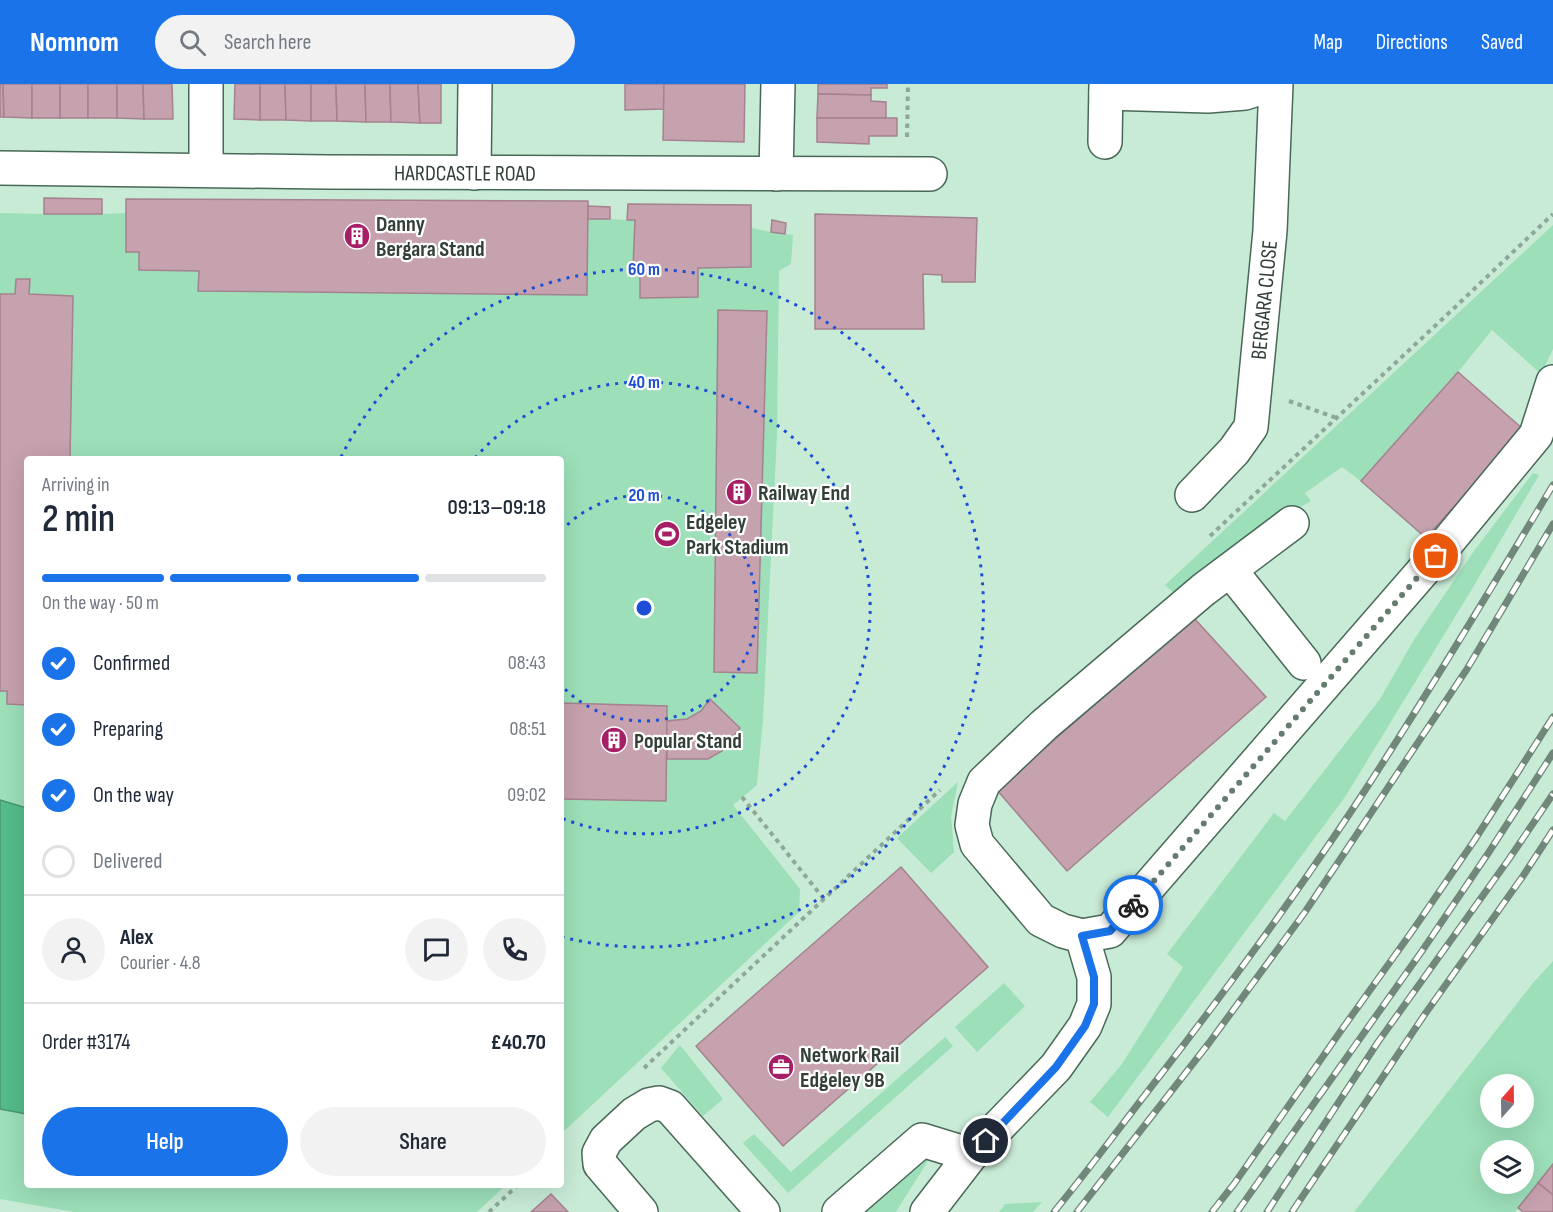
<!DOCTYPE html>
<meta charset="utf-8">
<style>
body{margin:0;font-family:"Sofia Sans Condensed",sans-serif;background:#f2f2f3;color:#1f2937;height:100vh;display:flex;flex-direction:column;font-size:22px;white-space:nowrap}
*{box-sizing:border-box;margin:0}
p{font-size:20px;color:#747a83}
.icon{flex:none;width:33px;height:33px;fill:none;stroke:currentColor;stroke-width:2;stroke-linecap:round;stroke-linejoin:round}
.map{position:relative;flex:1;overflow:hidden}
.drawer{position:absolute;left:24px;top:372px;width:540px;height:732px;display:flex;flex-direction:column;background:#fff;border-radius:6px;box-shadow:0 6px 24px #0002}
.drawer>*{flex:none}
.needle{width:39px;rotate:20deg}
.buttons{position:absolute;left:1480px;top:990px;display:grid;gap:12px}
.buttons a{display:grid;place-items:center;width:54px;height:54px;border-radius:50%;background:#fff;box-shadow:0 6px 24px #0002;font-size:30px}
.pin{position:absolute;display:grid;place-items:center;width:51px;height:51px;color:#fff;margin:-26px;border:3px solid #fff;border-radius:50%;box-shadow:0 2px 6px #0007}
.courier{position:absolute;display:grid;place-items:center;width:60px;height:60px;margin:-30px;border:4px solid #1a73e8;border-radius:50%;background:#fff;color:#222;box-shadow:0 2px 8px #0007}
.summary em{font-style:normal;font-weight:600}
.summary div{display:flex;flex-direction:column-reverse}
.summary{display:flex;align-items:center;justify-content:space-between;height:102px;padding:0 18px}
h1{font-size:39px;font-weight:600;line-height:45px}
.bar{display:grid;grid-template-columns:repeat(4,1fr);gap:9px 6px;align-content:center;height:72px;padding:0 18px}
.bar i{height:8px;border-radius:4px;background:#e0e1e3}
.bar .selected{background:#1a73e8}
.bar p{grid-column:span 4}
.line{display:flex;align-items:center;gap:15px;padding:0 18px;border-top:2px solid #e0e1e3}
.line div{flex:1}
.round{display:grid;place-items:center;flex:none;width:63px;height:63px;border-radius:32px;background:#f2f2f3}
ol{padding:0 18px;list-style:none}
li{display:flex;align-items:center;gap:18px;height:66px}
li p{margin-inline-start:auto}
li .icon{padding:6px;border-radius:50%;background:#1a73e8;color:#fff;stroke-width:4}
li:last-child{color:#747a83}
li i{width:33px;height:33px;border:3px solid #e0e1e3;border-radius:50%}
.cta{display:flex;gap:12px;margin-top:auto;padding:12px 18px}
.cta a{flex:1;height:69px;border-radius:36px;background:#1a73e8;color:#fff;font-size:24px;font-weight:600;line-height:69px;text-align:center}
.cta a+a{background:#f2f2f3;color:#1f2937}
header{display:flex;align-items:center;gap:36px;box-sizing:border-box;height:84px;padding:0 30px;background:#1a73e8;color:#fff}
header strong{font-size:28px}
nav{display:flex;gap:33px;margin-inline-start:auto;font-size:21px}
.search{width:420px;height:54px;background:#f2f2f3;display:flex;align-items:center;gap:15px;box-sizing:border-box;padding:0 21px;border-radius:33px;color:#747a83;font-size:22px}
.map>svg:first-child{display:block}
.green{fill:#9cdfb9;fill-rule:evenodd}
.water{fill:#53bc88;stroke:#499770;stroke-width:1.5}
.building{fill:#c6a1ae;stroke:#a5828f;stroke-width:1.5}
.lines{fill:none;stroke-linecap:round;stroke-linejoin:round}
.minor-casing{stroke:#496957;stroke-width:36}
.path{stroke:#8da898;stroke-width:4;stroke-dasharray:4.5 4.5;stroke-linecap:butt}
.minor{stroke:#fff;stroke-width:33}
.rail-casing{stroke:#71877a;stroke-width:7}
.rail{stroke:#fff;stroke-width:4.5;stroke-dasharray:14;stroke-linecap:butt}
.done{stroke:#667c6f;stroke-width:6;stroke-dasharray:0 10.8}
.route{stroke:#1a73e8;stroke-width:8}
.ring{fill:none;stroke:#1d4ed8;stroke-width:3;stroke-dasharray:3 6}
.labels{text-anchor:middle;stroke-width:4.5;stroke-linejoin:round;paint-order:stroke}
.street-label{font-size:22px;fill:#324038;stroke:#fff}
.poi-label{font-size:22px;font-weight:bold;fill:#324038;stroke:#fff;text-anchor:start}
.centre{fill:#1d4ed8;stroke:#fff;stroke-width:3}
.ring-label{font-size:18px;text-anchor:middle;font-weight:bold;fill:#1d4ed8;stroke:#fff;stroke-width:4.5;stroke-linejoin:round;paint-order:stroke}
</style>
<header>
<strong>Nomnom</strong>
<div class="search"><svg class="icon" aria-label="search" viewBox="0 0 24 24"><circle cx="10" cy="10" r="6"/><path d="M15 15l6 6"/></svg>Search here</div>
<nav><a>Map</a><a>Directions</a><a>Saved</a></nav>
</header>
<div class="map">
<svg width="1553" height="1128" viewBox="0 0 1553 1128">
<rect width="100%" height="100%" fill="#c8ebd6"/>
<!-- green -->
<g class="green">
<path d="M44 114 102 115V130L126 129V115L588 117 589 122 610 123V135L627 136 628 120 751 121 752 144 770 148 772 136 786 139 785 150 793 151 791 180 779 187 777 350 763 635 757 701 733 721 800 805 799 828 561 1050V375H27V1101H506L477 1128H74L0 1115V129L44 130Z"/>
<path d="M1553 141V265L1541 290 1492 246 1458 288 1361 397 1342 383 1305 409 1311 417 1244 455 1177 512 1165 501Z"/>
<path d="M1533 389 1539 391 1472 505 1345 713 1108 1033 1090 1018 1122 980 1183 883 1167 870 1274 729 1285 737 1380 615 1415 554 1474 467Z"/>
<path d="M958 698 951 732 954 768 931 789 897 754Z"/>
<path d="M1553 877V1080L1515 1128H1354L1533 899ZM1524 1000V1034H1491V1000ZM1491 1066H1524V1100H1491Z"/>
<path d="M1004 899 1025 922 977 968 955 943Z"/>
<path d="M945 953 953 962 788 1109 743 1059 754 1050 791 1088Z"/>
<path d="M680 961 723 1015 703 1032 661 984Z"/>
<path d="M931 1072 896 1128H867Z"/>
<path d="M1042 1118 1033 1128H999L1005 1120Z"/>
</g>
<!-- water -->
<path class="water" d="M0 716 27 724V1030L0 1025Z"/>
<!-- building -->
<g class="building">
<path d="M0 0H3L4 33H0Z"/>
<path d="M3 0H32V34L4 33Z"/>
<rect x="32" y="0" width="28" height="34"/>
<rect x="60" y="0" width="28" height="34"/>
<rect x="88" y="0" width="29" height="34"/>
<path d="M117 0H143L144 35 117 34Z"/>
<path d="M143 0H172L173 35H144Z"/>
<path d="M235 0H260V36L234 35Z"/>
<path d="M260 0H285L286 36H260Z"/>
<path d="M285 0H311V37L286 36Z"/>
<path d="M311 0H336L337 37H311Z"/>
<path d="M336 0H365L366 38 337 37Z"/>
<path d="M365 0H390L391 38H366Z"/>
<path d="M390 0H418L420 39 391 38Z"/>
<path d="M418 0H441V39H420Z"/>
<path d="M625 0H664V25L625 26Z"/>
<path d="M664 0H745L744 58 663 56Z"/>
<path d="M818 0H887V4H871V11L818 10Z"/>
<path d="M818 10 871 11V17L886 18V34H817Z"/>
<path d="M817 34H897V52H869V60L817 58Z"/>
<path d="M44 114 102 115V130H44Z"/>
<path d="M126 115 588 117 587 211 198 207 199 187 139 186V168H126Z"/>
<path d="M628 120 751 121V183L698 184V213L640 214V183L633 184 635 136H627Z"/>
<path d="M588 122 610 123V135H588Z"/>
<path d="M815 130 977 134 975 198H942V191L923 190 924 245H815Z"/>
<path d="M772 136 786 139 785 150 771 148Z"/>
<path d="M16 195H30L29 210 73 212 70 375H27V611L26 621 7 620V607H0V210H15Z"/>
<path d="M718 226 767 227 757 589 714 588Z"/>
<path d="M1458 288 1523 345 1426 454 1361 397Z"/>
<path d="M1194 534 1266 613 1067 787 997 706Z"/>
<path d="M710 615 740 644 722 667 708 675H667L666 637 687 635 701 627Z"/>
<path d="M561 619 667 622 666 717 561 715Z"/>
<path d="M901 783 988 883 783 1062 696 962Z"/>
<path d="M1553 1080V1111L1538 1099Z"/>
<path d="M1538 1099 1553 1111V1128H1523L1518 1124Z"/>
<path d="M551 1110 568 1128H531Z"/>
</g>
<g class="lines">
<defs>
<g id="minor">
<path d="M206 0V86"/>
<path d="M1106 9 1208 12 1245 9 1272 0"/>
<path d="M1105 58 1106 0"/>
<path id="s1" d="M0 84 327 88 930 90"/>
<path d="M474 89 475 0"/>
<path d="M776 90 778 0"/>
<path id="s2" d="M1192 411 1234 367 1251 343 1270 147 1276 0"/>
<path d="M1292 439 1203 506 1044 641 984 698 975 720 972 741 977 760 1041 836 1063 847 1082 852 1110 847 1436 472 1536 351 1553 298"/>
<path d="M1230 486 1304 579"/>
<path d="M641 1128 600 1080 599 1069 606 1056 634 1030 649 1021 659 1019 670 1023 763 1128"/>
<path d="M839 1128 922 1056 971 1071"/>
<path d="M927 1128 971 1071 1056 983 1085 942 1094 920V893L1082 852"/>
</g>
</defs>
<!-- minor casing -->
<use href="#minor" class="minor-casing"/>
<!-- path -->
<g class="path">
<path d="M907 53 908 0"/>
<path d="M1289 317 1337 334"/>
<path d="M1210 452 1451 227 1553 130"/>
<path d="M742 713 824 815"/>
<path d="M644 984 940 706"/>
<path d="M489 1128 518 1101"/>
</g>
<!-- minor -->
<use href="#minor" class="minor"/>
<defs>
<g id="rail">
<path d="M1054 1128C1091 1083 1126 1035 1162 989 1236 893 1307 796 1373 694 1435 598 1494 500 1553 401"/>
<path d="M1077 1128 1209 959 1305 828 1467 585 1553 440"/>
<path d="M1212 1128 1234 1100 1340 948 1413 846 1474 757 1553 633"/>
<path d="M1237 1128 1422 867 1489 768 1553 669"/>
<path d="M1267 1128 1378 958 1509 775 1553 710"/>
<path d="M1292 1128 1425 930 1523 792 1553 746"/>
</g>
</defs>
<!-- rail casing -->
<use href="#rail" class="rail-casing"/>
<!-- rail -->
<use href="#rail" class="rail"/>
</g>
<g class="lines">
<!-- done -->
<path class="done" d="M1133 821 1436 472"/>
<!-- route -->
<path class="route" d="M986 1057 1056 983 1085 942 1094 920V893L1082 852 1110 847 1133 821"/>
</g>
<!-- distance rings -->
<g class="ring">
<path d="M561 447A113 113 0 1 1 561 601"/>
<path d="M475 374A226 226 0 1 1 561 734"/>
<path d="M341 373A339 339 0 1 1 562 853"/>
</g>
<!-- icons -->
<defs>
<symbol id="building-disc" viewBox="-11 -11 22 22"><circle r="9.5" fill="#a61e65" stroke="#fff"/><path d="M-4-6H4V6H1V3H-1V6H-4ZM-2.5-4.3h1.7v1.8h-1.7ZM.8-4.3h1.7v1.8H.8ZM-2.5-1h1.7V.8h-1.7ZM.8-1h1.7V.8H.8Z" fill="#fff"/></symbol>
<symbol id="stadium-disc" viewBox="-11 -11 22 22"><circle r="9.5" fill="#a61e65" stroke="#fff"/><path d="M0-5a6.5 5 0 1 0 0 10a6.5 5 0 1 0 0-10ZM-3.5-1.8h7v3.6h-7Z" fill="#fff"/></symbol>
<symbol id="office-disc" viewBox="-11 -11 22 22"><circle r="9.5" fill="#a61e65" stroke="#fff"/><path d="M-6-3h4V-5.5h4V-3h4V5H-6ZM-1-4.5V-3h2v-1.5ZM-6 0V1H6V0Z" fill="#fff"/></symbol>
</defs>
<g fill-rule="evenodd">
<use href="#building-disc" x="342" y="137" width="30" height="30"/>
<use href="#building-disc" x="724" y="393" width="30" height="30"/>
<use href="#stadium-disc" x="652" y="435" width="30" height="30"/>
<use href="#building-disc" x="599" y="641" width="30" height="30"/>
<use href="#office-disc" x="766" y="968" width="30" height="30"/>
</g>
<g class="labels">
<!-- street labels -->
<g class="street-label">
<text dy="8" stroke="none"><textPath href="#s1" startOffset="465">HARDCASTLE ROAD</textPath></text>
<text dy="8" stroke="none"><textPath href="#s2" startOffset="218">BERGARA CLOSE</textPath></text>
</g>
<!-- poi labels -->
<g class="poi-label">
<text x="376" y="147">Danny<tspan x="376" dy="25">Bergara Stand</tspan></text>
<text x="758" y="416">Railway End</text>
<text x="686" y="445">Edgeley<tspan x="686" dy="25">Park Stadium</tspan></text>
<text x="634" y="664">Popular Stand</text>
<text x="800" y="978">Network Rail<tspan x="800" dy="25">Edgeley 9B</tspan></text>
</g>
</g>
<circle cx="644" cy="524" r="9" class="centre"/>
<g class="ring-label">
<text x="644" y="191">60 m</text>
<text x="644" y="304">40 m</text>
<text x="644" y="417">20 m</text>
</g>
</svg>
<div class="buttons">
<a><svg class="needle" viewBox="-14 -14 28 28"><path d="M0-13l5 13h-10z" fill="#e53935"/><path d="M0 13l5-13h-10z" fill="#747a83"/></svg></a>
<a><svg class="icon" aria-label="layers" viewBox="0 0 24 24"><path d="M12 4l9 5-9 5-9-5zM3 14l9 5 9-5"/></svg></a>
</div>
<div class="pin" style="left:1436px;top:472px;background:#ea580c"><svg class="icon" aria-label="bag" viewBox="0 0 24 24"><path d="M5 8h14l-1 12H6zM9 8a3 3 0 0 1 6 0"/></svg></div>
<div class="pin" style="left:986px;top:1057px;background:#1f2937"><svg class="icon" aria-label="home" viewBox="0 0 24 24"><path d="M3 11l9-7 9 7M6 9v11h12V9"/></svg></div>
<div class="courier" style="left:1133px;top:821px"><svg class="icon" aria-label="bike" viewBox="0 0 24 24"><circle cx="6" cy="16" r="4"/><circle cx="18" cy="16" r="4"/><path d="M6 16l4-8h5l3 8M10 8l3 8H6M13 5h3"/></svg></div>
<section class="drawer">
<div class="summary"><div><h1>2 min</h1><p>Arriving in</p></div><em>09:13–09:18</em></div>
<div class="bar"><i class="selected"></i><i class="selected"></i><i class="selected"></i><i></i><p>On the way · 50 m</p></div>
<ol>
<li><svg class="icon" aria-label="check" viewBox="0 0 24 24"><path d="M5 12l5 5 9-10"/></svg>Confirmed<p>08:43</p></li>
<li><svg class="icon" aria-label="check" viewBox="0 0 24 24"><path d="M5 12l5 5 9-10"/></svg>Preparing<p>08:51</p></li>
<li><svg class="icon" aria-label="check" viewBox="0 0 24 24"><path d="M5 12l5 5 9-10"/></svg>On the way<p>09:02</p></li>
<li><i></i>Delivered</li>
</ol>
<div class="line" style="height:108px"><a class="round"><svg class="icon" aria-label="person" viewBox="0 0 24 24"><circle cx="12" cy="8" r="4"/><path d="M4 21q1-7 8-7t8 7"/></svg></a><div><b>Alex</b><p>Courier · 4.8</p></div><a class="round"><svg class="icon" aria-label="chat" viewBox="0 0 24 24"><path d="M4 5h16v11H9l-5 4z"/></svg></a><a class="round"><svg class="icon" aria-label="phone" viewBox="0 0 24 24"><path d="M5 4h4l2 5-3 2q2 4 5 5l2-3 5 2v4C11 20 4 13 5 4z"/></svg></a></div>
<div class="line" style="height:78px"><div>Order #3174</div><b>£40.70</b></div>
<div class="cta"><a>Help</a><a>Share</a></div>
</section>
</div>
